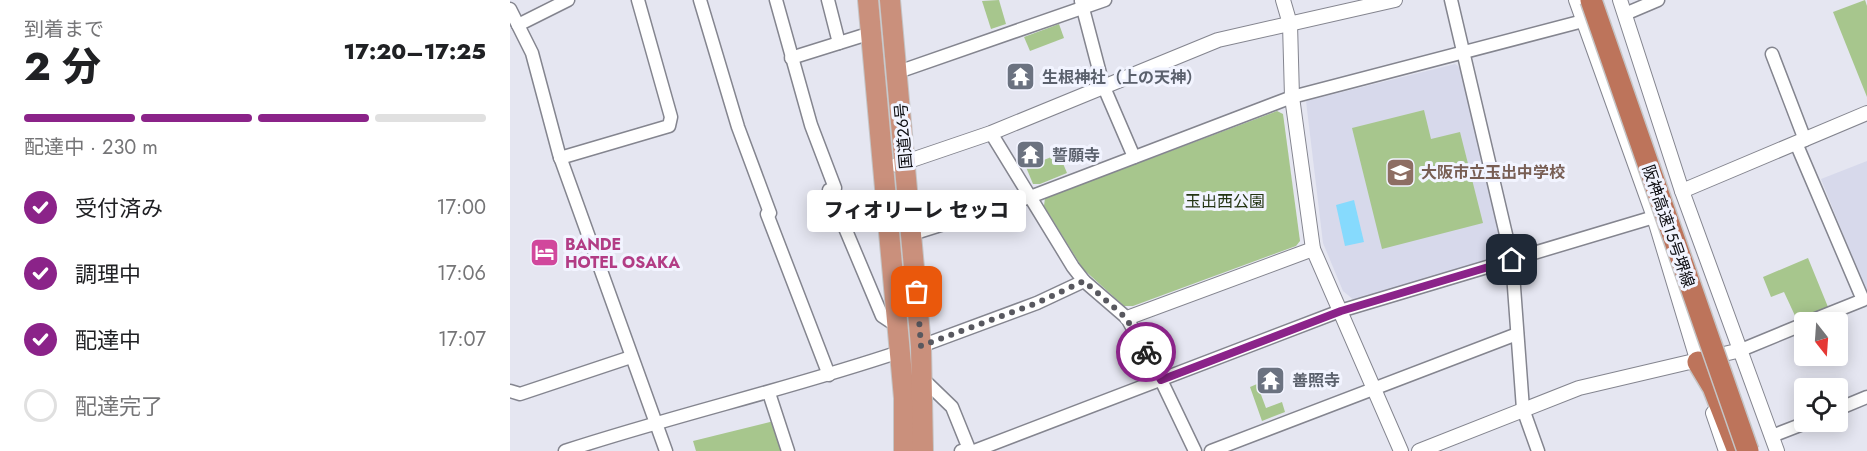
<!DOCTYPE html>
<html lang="ja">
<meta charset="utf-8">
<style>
body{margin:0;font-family:Jost,"Noto Sans JP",sans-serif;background:#f6f6f6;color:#202124;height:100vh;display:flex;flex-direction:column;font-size:22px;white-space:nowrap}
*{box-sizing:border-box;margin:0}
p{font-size:20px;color:#757577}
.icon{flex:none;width:33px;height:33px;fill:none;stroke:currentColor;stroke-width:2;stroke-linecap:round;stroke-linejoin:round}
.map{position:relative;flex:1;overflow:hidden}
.panel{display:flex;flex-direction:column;background:#fff;width:510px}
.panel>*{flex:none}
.needle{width:39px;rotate:163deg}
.buttons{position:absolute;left:1284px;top:312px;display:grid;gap:12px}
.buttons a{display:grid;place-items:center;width:54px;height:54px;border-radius:6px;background:#fff;box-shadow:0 3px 15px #0003;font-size:30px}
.pin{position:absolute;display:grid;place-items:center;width:51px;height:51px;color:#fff;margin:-26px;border-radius:12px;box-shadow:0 3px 9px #0006}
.courier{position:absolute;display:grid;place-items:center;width:60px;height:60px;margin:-30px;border:4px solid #8b2389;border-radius:50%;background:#fff;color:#222;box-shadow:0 2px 8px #0007}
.bubble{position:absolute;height:42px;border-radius:6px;background:#fff;box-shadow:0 3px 15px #0003;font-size:20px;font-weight:800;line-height:42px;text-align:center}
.headline em{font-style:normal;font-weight:800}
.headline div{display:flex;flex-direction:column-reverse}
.headline{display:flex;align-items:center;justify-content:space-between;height:102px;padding:0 24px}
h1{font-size:39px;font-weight:800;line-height:45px}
.bar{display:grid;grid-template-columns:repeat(4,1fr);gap:9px 6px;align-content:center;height:72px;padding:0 24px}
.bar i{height:8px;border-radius:4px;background:#e0e0e0}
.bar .active{background:#8b2389}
.bar p{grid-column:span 4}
ol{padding:0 24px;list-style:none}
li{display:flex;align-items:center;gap:18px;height:66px}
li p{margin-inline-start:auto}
li .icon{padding:6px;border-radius:50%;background:#8b2389;color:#fff;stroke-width:4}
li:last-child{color:#757577}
li i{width:33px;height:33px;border:3px solid #e0e0e0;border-radius:50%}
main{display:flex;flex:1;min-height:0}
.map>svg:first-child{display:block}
.built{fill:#d7d9eb}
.green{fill:#a7c68d}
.water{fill:#86dafd}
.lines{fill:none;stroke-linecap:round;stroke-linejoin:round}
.minor-casing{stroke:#84858f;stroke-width:15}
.tertiary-casing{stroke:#84858f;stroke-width:16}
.trunk-casing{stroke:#c5c5c6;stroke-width:22}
.motorway-casing{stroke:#c5c5c6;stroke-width:24}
.minor{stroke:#fff;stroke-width:12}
.tertiary{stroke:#fff;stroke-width:14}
.trunk{stroke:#ca907c;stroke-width:20}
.motorway{stroke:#bd745b;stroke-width:21}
.motorway-bridge-casing{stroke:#c5c5c6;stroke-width:24;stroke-linecap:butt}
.motorway-bridge{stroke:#bd745b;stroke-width:21}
.done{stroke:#58585f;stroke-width:6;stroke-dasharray:0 10.8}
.route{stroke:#8b2389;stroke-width:8}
.labels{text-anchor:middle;stroke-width:6;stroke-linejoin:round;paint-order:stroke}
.worship-label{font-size:16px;font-weight:bold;fill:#5b616d;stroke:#f2f4ff;text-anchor:start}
.street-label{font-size:16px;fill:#0c0c10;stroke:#f2f4ff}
.education-label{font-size:16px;font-weight:bold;fill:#785e54;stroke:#f2f4ff;text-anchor:start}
.park-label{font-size:16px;fill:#243513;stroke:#f2f4ff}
.hotel-label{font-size:16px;font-weight:bold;fill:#b23c85;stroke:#f2f4ff;text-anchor:start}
</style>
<main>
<section class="panel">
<div class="headline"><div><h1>2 分</h1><p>到着まで</p></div><em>17:20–17:25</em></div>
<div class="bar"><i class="active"></i><i class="active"></i><i class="active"></i><i></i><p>配達中 · 230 m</p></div>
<ol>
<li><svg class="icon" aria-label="check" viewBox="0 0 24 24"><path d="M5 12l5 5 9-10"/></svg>受付済み<p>17:00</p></li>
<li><svg class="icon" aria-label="check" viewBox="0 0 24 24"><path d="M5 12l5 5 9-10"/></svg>調理中<p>17:06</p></li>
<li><svg class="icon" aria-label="check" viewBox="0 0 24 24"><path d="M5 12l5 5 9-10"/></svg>配達中<p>17:07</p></li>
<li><i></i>配達完了</li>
</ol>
</section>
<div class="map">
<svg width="1357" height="451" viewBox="0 0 1357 451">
<rect width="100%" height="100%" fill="#e5e6f1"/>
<!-- built -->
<g class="built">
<path d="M945 64 952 69 994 250 991 257 844 300 833 291 813 243 796 101Z"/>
<path d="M1357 161V294L1311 179Z"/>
</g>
<!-- green -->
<g class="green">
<path d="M489 0 496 24 481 29 472 1Z"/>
<path d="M1355 0 1357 6V97L1323 12Z"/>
<path d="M549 24 554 38 520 51 514 37Z"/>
<path d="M914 110 921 139 950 132 973 223 872 249 842 128Z"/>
<path d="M767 111 773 114 790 241 786 246 623 306H614L573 269 534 206 535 198Z"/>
<path d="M549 154 557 173 530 184H523L516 167Z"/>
<path d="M1298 258 1318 307 1287 320 1274 292 1261 297 1253 277Z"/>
<path d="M747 384 756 408 772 402 775 412 752 421 740 387Z"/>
<path d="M264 421 273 451H186L183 441Z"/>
</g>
<!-- water -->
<path class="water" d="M844 200 854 242 835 246 826 205Z"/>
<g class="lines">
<defs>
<g id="minor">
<path d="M190 0 228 127 260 213"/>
<path d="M266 0 301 125 325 188"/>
<path d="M318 0 329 43"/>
<path d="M941 0 1002 260 1013 409 1028 451"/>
<path d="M571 1 593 85 624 157"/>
<path d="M0 9 22 53 49 154 156 451"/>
<path d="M1115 14 1148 0"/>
<path d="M8 25 58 0"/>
<path d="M1262 54 1295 140"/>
<path d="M281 58 361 33"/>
<path d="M388 72 595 0"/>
<path d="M481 133 563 267 574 281 617 318 651 380 685 451"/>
<path d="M1286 143 1353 300 1298 322"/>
<path d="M50 158 159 126 161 117 128 0"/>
<path d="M319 190 372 316 387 326"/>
<path d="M257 214 319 375"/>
<path d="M402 234 520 197 782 97 1073 21"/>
<path d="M411 346 527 303 574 281"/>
<path d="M1231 350 1294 324"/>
<path d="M414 380 442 407 459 449 451 451"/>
<path d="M0 391 10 394 121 357"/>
<path d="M259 393 278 451"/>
<path d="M1328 409 1357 397"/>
<path d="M1262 436 1298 422"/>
<path d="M55 451C165 415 279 389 389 352"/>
<path d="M464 451 830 311 1144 217"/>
<path d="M701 451 1007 334"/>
</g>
<g id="tertiary">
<path d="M773 0 780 24 782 97 803 249 891 451"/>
<path d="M1066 0 1144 217 1190 369"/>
<path d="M1110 0 1172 191 1267 451"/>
<path d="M387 165 481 133 708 40 885 0"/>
<path d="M1172 191 1357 113"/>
<path d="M617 318 803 249"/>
<path d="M1203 413 1216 451"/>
<path d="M909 451 1069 388 1231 350"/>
</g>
<g id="trunk">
<path d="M358 0 394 398V451"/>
<path d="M380 0 411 346 413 451"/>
</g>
<path id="motorway" d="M1188 362 1203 387 1228 451"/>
</defs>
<!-- minor casing -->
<use href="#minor" class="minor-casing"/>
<!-- tertiary casing -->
<use href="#tertiary" class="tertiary-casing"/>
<!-- trunk casing -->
<use href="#trunk" class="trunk-casing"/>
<!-- motorway casing -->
<use href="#motorway" class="motorway-casing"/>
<!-- minor -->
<use href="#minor" class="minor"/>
<!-- tertiary -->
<use href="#tertiary" class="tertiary"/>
<!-- trunk -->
<use href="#trunk" class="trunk"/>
<!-- motorway -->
<use href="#motorway" class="motorway"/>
<defs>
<path id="motorway-bridge" d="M1081 0 1238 451"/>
</defs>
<!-- motorway-bridge casing -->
<use href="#motorway-bridge" class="motorway-bridge-casing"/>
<!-- motorway-bridge -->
<use href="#motorway-bridge" class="motorway-bridge"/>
</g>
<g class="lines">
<!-- done -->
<path class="done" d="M407 292 411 346 527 303 574 281 616 318 636 352"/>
<!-- route -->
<path class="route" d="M636 352 651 380 831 311 1002 260"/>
</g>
<!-- icons -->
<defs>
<symbol id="temple-square" viewBox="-11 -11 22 22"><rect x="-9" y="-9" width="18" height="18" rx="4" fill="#6b7280" stroke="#f2f4ff"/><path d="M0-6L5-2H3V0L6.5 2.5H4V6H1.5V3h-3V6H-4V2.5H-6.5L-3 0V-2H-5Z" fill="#fff"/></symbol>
<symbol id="school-square" viewBox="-11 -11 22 22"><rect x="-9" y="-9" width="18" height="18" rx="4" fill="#8d6e63" stroke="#f2f4ff"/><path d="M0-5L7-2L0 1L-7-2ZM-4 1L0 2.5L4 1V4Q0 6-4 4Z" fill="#fff"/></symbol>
<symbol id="hotel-square" viewBox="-11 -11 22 22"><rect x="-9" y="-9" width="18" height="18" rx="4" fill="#d1479c" stroke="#f2f4ff"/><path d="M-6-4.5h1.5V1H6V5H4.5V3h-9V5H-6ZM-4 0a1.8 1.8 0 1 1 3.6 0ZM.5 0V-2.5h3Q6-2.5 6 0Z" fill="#fff"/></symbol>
</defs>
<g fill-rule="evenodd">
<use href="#temple-square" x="494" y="60" width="33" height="33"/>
<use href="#temple-square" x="504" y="138" width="33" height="33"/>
<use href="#school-square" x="874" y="156" width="33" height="33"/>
<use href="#hotel-square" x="18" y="236" width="33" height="33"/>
<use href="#temple-square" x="744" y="364" width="33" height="33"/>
</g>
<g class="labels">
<!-- worship labels -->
<g class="worship-label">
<text x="532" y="83">生根神社（上の天神）</text>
<text x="542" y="161">誓願寺</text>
<text x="782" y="386">善照寺</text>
</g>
<!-- street labels -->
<g class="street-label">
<text transform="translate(393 136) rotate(-95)" y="6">国道26号</text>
<text transform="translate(1159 226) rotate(71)" y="6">阪神高速15号堺線</text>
</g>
<!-- education labels -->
<g class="education-label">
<text x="911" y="178">大阪市立玉出中学校</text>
</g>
<!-- park labels -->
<g class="park-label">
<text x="715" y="207">玉出西公園</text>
</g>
<!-- hotel labels -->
<g class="hotel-label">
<text x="55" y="250">BANDE<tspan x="55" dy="18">HOTEL OSAKA</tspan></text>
</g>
</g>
</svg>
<div class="buttons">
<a><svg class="needle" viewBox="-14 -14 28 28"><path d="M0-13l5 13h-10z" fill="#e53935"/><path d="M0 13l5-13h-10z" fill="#757577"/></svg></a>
<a><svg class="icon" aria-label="locate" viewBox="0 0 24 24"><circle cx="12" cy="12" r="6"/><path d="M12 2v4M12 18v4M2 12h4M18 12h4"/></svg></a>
</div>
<div class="pin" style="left:407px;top:292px;background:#ea580c"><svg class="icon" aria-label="bag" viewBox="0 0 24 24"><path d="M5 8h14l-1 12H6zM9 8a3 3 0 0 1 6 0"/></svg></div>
<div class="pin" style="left:1002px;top:260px;background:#1f2937"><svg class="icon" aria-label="home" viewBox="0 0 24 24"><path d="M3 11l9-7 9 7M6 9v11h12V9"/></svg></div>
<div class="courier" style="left:636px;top:352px"><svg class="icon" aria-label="bike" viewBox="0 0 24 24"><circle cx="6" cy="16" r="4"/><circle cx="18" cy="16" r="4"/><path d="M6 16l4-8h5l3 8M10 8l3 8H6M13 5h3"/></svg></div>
<div class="bubble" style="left:297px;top:190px;width:219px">フィオリーレ セッコ</div>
</div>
</main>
